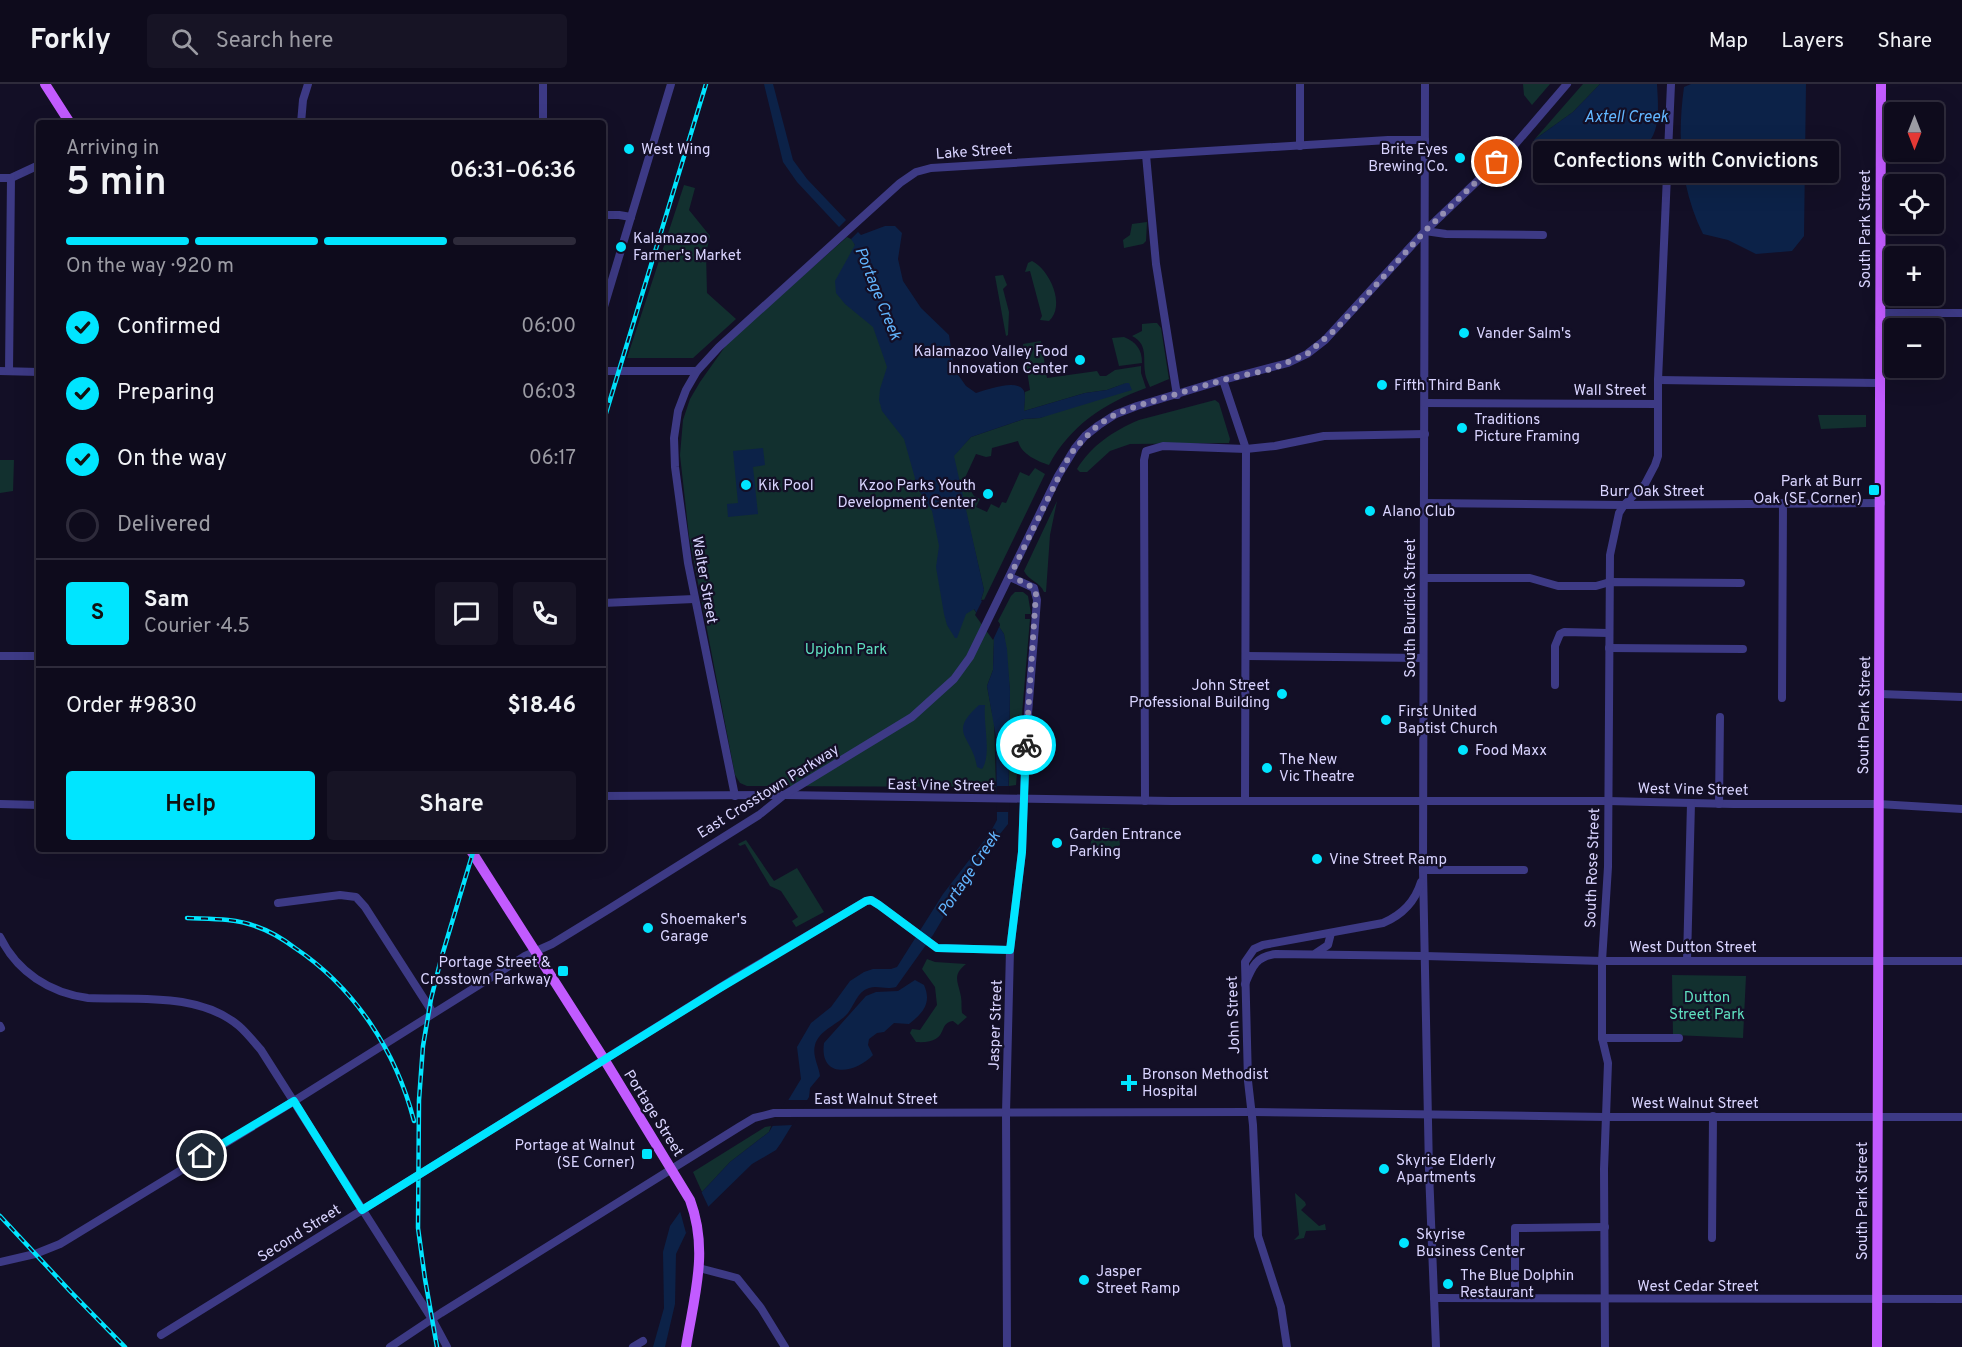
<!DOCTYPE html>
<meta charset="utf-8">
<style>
body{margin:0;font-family:Overpass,sans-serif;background:#171425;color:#f1f3f6;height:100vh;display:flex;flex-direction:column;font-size:22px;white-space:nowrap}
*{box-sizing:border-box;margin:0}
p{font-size:20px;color:#9b9ba3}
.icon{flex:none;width:33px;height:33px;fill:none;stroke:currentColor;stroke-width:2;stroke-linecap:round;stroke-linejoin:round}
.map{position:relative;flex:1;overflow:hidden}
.details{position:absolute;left:36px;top:36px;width:570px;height:732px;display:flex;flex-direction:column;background:#0e0b1c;border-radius:6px;box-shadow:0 6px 24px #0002,0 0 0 2px #2e2b3b}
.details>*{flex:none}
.needle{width:39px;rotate:180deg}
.buttons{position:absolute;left:1884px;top:18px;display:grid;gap:12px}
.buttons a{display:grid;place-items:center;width:60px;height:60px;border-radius:6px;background:#0e0b1c;box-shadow:0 6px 24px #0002,0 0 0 2px #2e2b3b;font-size:30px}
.pin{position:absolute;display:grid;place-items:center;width:51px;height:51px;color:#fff;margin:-26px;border:3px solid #fff;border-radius:50%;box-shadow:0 2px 6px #0007}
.courier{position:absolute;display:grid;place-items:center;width:60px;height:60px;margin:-30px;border:4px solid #00e5ff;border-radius:50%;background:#fff;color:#222;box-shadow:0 2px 8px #0007}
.bubble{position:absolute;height:42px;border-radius:6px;background:#0e0b1c;box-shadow:0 6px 24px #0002,0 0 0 2px #2e2b3b;font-size:20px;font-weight:600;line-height:42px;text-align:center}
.overview em{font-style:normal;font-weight:600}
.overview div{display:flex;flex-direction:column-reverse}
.overview{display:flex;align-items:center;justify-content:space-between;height:102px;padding:0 30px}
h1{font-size:39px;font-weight:600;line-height:45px}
.bar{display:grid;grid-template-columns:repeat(4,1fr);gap:9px 6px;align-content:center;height:72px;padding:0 30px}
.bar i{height:8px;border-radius:4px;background:#2e2b3b}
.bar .active{background:#00e5ff}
.bar p{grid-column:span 4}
.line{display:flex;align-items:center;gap:15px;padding:0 30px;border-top:2px solid #2e2b3b}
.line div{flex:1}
.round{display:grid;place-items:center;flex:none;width:63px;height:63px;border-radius:6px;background:#171425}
ol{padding:0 30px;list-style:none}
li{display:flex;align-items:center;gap:18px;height:66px}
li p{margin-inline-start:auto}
li .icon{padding:6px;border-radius:50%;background:#00e5ff;color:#111;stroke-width:4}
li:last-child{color:#9b9ba3}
li i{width:33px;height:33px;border:3px solid #2e2b3b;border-radius:50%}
.primary-button{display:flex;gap:12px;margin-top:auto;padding:12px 30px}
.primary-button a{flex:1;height:69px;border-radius:6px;background:#00e5ff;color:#111;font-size:24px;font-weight:600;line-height:69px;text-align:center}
.primary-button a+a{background:#171425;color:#f1f3f6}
header{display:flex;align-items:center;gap:36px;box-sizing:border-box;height:84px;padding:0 30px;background:#0e0b1c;border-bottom:2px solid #2e2b3b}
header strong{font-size:28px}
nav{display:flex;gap:33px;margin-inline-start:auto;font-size:21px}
.search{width:420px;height:54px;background:#171425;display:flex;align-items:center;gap:15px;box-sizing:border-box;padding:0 21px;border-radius:6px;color:#9b9ba3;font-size:22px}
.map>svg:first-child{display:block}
.green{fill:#12302f}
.water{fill:#0c2248}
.pier{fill:#130f26}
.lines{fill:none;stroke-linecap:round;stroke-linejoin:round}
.minor{stroke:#3d3a85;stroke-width:8}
.major{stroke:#c25bff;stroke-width:10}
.rail-casing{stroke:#00e5ff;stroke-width:4.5}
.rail{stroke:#130f26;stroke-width:2;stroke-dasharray:7;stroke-linecap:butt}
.done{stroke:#948fb3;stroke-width:6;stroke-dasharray:0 10.8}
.route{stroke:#00e5ff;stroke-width:8}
.poi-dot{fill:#00e5ff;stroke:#130f26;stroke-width:2}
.labels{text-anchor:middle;stroke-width:4.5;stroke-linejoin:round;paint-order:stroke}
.poi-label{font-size:15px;fill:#d9d4ff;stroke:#130f26;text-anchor:start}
.street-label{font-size:15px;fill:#d9d4ff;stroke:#130f26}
.park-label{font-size:15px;fill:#5fe0c0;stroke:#130f26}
.water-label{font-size:16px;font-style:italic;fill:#62b6ff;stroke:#130f26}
</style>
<header>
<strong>Forkly</strong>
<div class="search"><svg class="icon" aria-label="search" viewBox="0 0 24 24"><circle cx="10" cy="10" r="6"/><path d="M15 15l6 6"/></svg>Search here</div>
<nav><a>Map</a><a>Layers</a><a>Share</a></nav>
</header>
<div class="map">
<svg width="1962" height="1263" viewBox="0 0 1962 1263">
<rect width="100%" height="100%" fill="#130f26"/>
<!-- green -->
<g class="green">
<path d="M1523 0H1550L1532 21 1524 11Z"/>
<path d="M1583 0H1600L1573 28 1534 56Z"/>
<path d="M684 101 695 104 689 126 710 152 706 169 707 209 736 235 693 274H627Z"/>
<path d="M1147 138 1146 157 1143 160 1124 164 1123 156 1130 151 1132 140Z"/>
<path d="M847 153 853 156 875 217 973 524 994 555 993 586 987 602 992 629 994 635 996 703 747 702 740 699 735 691 689 452 680 371 683 336 690 315 700 298 729 257Z"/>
<path d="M1032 177C1050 186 1066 222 1049 237L1040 236 1042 232 1030 187 1025 188 1028 179Z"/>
<path d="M1003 191 1007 201 1003 205 1009 228 1008 251 1006 252 995 192Z"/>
<path d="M1153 239H1157L1161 244 1169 295 1150 303C1148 298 1145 292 1145 288 1143 273 1148 260 1132 252L1142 247V240Z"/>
<path d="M1124 253C1136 258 1142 265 1142 279L1119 282 1112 254Z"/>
<path d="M1041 257 1047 294 1097 287 1100 292H1106L1115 286 1141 282V289L1146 304C1104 319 1070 342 1049 381 1037 377 1021 370 1018 357L992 364 991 372 986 373 976 370 964 396 974 412 980 415 976 423 987 428 991 420 999 424 1002 418 1006 419 1020 388 1029 392 1035 384 1045 390 984 516H981L984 506 953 372 971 353 1024 335 1040 334 1126 299 1107 306 1085 309 1024 327 1025 308 1030 306 1023 260Z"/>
<path d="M1215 316 1219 319 1230 355 1229 359 1130 360 1110 367 1087 388H1080L1077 385C1092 361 1113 347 1139 336Z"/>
<path d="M1818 331H1866V343L1821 345Z"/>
<path d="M0 376H14L13 407 0 409Z"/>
<path d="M1057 417 1050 451 1046 508H1044C1040 498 1028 496 1024 487Z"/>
<path d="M1015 508H1023L1028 512 1031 530H1025V535H1030L1016 701 1009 702 1010 607 1004 550 999 543 1000 540 998 537 1011 512Z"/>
<path d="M1099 743 1118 746 1120 761 1106 774 1095 773 1090 767 1092 748Z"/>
<path d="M746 756 774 797 797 784 824 828 796 843 792 837 798 833 781 807 770 802 745 760 740 762 738 760Z"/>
<path d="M927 875 935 878 966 880C951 892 959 899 961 913 962 918 961 924 962 929L967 933 958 941 953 937C936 939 951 960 916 958L910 949 912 945 920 946 937 921 935 903 922 885Z"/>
<path d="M1672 891 1746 892 1743 954 1673 951Z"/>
<path d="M771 1042 769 1048 730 1078 702 1108 693 1088 765 1043Z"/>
<path d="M1295 1109 1305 1118 1306 1121 1301 1126 1319 1142 1325 1140 1326 1146 1306 1147 1304 1154 1294 1156 1299 1151Z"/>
</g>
<!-- water -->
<g class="water">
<path d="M764 0H773L793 76 807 95 846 136 839 143 797 98 783 78Z"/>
<path d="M1600 0H1657C1658 20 1662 51 1643 63 1624 63 1605 61 1586 61 1571 62 1554 70 1539 63 1535 61 1535 60 1534 56L1573 28Z"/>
<path d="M1691 0H1806L1804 152 1792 167 1756 170 1728 156 1703 150C1680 103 1677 54 1684 3Z"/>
<path d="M885 142H895L902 149 898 175 903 197 921 224 949 251 954 285 966 302 976 309C987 306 1018 294 1024 307 1026 312 1024 321 1024 327L1085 309 1107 306 1126 299H1129L1132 306 1040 334 1024 335 971 353 954 372 984 506 981 516 1004 550 1007 565 1010 607 1008 740 972 785 933 851 896 903C885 906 878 901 869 904 857 908 855 920 848 929 839 940 819 946 815 961 812 972 819 982 820 992L810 1004 809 1013 781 1059 776 1066 752 1080 709 1122 686 1149 676 1170 675 1220 665 1263H653L664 1224 663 1168 670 1142 680 1128 702 1108 730 1078 769 1048 801 995 797 963 811 939 831 923 850 897 864 888 873 885H891L897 883 943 810 990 749 997 736 996 653 987 602 993 586 994 555 974 525 966 530 957 554H955L947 541 944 530 936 483 939 462 932 427 918 405 904 355 882 327 879 316 880 305 887 283 873 243 845 220 836 209 835 197 855 161 851 155 858 148 861 151Z"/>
<path d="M763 364 765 381 753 383 758 430 728 433 727 420 738 419 733 367Z"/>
<path d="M979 621H985C983 639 992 671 982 685L977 683C972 651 947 650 979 621Z"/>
<path d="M915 896 924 901C932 919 923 929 909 940L894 939 884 948 877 949 869 955 868 961 873 971C855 990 819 995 824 959L866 912 876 908 898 907Z"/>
</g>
<!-- pier -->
<g class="pier">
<path d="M983 515 1000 541 993 556 975 531Z"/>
<path d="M997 702H1010L1009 728H996Z"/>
<path d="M786 1016H808L793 1041 771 1042Z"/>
<path d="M700 1105 709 1124 686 1149 680 1127Z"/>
</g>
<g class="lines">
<!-- minor -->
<g class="minor">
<path d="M1300 0V62"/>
<path d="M1425 0 1423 786 1429 1087 1436 1263"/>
<path d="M301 39 303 16 308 0"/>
<path d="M543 39V0"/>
<path d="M1146 71 1156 180 1177 311"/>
<path d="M0 94H11L39 81"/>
<path d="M603 131H619L631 133"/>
<path d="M1425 147 1446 150 1543 151"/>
<path d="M603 226 671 0"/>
<path d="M1880 229H1962"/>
<path d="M0 287 39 288"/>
<path d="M9 287 11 94"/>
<path d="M603 287H697L719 263 900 99 916 88 931 84 1388 56H1425"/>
<path d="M697 287 686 306 678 327 674 354 675 383 688 479 735 712"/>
<path d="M1223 296 1246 365 1245 717"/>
<path d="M1658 296 1879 299"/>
<path d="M1425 319 1658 320"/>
<path d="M1424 419 1624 421 1881 419"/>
<path d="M1424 494H1530L1558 502H1596L1610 498 1741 499"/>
<path d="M603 519 694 515"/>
<path d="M1609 564 1743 565"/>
<path d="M0 572H39"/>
<path d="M1246 572 1423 574"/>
<path d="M1555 601V562L1560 550 1564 548 1609 549"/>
<path d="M1880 610 1962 613"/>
<path d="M1782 614 1783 419"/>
<path d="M603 712 784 711 1171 717H1608L1733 720H1878L1962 725"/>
<path d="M1145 717 1144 376 1146 367 1163 362 1246 365 1275 362 1324 352 1425 350"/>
<path d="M0 720 39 721"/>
<path d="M1719 720 1720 633"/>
<path d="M1423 786H1524"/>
<path d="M278 819 340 811 356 813 365 823 433 929"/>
<path d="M0 853C17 888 50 909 88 914 137 916 199 908 239 942 247 949 254 958 261 966L432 1235 447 1263"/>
<path d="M1316 869 1328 861 1331 849"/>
<path d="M1687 876 1691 719"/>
<path d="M1245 900C1252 883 1256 872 1276 870L1425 872 1602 877H1962"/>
<path d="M0 942 1 944"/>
<path d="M1602 954H1679"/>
<path d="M1712 1154 1713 1032"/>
<path d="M0 1178 35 1170 60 1160 283 1024 525 872 552 860 609 825 759 731 784 711 912 633 954 595 970 573 1058 392 1075 364 1085 352 1099 341 1116 330 1137 322 1223 296 1288 279 1307 270 1325 256 1425 147 1512 64 1567 0"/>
<path d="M699 1184 737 1194 761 1224 785 1263"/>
<path d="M1434 1214 1962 1215"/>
<path d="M1515 1214V1144L1605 1143"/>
<path d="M161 1251 737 893 866 817 871 816 879 821 937 864 1010 866"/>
<path d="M390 1263 441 1229 739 1043 754 1034 774 1029 1252 1028 1606 1033H1962"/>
<path d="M633 1263 643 1257"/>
<path d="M1007 1263 1006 1029 1010 866 1022 768 1026 655 1037 516 1034 504 1010 493"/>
<path d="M1287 1263 1281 1223 1258 1152 1253 1041 1248 997 1245 878 1254 865 1263 861 1383 839C1402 831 1415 818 1421 798"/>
<path d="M1605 1263 1604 1085 1608 979 1602 954V877L1608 783 1610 471 1619 429 1624 421 1645 400 1655 381 1658 372V296L1671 0"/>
</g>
<!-- major -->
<g class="major">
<path d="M45 0 70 39"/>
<path d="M470 765 604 975 690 1116C709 1167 694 1212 686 1263"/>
<path d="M1877 1263 1881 0"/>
</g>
<defs>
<g id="rail">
<path d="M603 339 706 0"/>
<path d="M187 834C210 835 234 834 255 842 270 847 283 855 295 864 355 904 396 967 414 1037"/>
<path d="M0 1132 70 1207 125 1263"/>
<path d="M437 1263 425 1195 418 1144 419 1016 423 962 431 915 441 875 474 765"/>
</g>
</defs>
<!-- rail casing -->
<use href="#rail" class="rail-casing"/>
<!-- rail -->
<use href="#rail" class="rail"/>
</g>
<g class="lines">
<!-- done -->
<path class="done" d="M1026 661 1036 509 1029 501 1010 492 1066 378 1075 364 1098 341 1116 330 1137 322 1223 296 1272 285 1307 270 1336 245 1425 147 1497 78"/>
<!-- route -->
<path class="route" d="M202 1072 294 1017 362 1126 720 904 866 817 871 816 879 821 937 864 1010 866 1022 768 1026 661"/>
</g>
<!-- markers -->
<g class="poi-dot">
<circle cx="629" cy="65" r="6"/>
<circle cx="1460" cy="74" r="6"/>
<circle cx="621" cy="163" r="6"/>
<circle cx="1464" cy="249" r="6"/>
<circle cx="1080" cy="276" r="6"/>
<circle cx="1382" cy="301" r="6"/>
<circle cx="1462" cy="344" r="6"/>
<circle cx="746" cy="401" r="6"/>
<rect x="1868" y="400" width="12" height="12" rx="3"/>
<circle cx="988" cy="410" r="6"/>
<circle cx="1370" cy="427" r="6"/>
<circle cx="1282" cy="610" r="6"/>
<circle cx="1386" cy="636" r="6"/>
<circle cx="1463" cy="666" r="6"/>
<circle cx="1267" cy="684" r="6"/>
<circle cx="1057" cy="759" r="6"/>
<circle cx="1317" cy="775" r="6"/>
<circle cx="648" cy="844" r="6"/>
<rect x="557" y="881" width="12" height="12" rx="3"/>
<path d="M1126 990h6v6h6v6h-6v6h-6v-6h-6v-6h6z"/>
<rect x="641" y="1064" width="12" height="12" rx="3"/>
<circle cx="1384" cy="1085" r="6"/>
<circle cx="1404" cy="1159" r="6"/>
<circle cx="1084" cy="1196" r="6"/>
<circle cx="1448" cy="1200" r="6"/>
</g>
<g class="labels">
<!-- poi labels -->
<g class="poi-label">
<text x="641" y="70">West Wing</text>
<text x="1448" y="70" text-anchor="end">Brite Eyes<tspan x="1448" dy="17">Brewing Co.</tspan></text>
<text x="633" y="159">Kalamazoo<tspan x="633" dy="17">Farmer's Market</tspan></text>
<text x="1476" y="254">Vander Salm's</text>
<text x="1068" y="272" text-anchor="end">Kalamazoo Valley Food<tspan x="1068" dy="17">Innovation Center</tspan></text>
<text x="1394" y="306">Fifth Third Bank</text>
<text x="1474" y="340">Traditions<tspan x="1474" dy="17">Picture Framing</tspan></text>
<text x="1862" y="402" text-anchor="end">Park at Burr<tspan x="1862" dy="17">Oak (SE Corner)</tspan></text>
<text x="758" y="406">Kik Pool</text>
<text x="976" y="406" text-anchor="end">Kzoo Parks Youth<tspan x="976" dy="17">Development Center</tspan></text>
<text x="1382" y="432">Alano Club</text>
<text x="1270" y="606" text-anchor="end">John Street<tspan x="1270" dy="17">Professional Building</tspan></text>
<text x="1398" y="632">First United<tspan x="1398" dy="17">Baptist Church</tspan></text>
<text x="1475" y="671">Food Maxx</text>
<text x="1279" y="680">The New<tspan x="1279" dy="17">Vic Theatre</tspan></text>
<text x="1069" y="755">Garden Entrance<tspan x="1069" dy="17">Parking</tspan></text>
<text x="1329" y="780">Vine Street Ramp</text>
<text x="660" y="840">Shoemaker's<tspan x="660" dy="17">Garage</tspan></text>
<text x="551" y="883" text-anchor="end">Portage Street &amp;<tspan x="551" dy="17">Crosstown Parkway</tspan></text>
<text x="1142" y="995">Bronson Methodist<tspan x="1142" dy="17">Hospital</tspan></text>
<text x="635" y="1066" text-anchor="end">Portage at Walnut<tspan x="635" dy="17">(SE Corner)</tspan></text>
<text x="1396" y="1081">Skyrise Elderly<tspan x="1396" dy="17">Apartments</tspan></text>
<text x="1416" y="1155">Skyrise<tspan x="1416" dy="17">Business Center</tspan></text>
<text x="1096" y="1192">Jasper<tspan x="1096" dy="17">Street Ramp</tspan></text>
<text x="1460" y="1196">The Blue Dolphin<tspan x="1460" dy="17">Restaurant</tspan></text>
</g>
<!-- street labels -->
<g class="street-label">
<text transform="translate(974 67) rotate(-4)" y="5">Lake Street</text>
<text transform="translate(1865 145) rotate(-90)" y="5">South Park Street</text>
<text x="1610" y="311">Wall Street</text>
<text x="1652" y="412">Burr Oak Street</text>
<text transform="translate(705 496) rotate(80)" y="5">Walter Street</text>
<text transform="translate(1410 524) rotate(-90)" y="5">South Burdick Street</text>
<text transform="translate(1864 631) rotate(-89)" y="5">South Park Street</text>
<text transform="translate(941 701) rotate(1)" y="5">East Vine Street</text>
<text transform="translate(1693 705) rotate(1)" y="5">West Vine Street</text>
<text transform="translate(768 707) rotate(-32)" y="5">East Crosstown Parkway</text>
<text transform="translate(1592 784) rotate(-88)" y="5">South Rose Street</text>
<text x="1693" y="868">West Dutton Street</text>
<text transform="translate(1233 931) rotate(-92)" y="5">John Street</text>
<text transform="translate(995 941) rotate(-88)" y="5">Jasper Street</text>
<text x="876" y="1020">East Walnut Street</text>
<text x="1695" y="1024">West Walnut Street</text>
<text transform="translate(654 1029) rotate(58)" y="5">Portage Street</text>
<text transform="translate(1862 1117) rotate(-90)" y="5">South Park Street</text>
<text transform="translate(299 1149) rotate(-32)" y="5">Second Street</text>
<text x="1698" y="1207">West Cedar Street</text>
</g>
<!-- park labels -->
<g class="park-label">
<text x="846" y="570">Upjohn Park</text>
<text x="1707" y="918">Dutton<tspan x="1707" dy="17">Street Park</tspan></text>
</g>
<!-- water labels -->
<g class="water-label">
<text x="1626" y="38">Axtell Creek</text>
<text transform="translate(879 209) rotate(68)" y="6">Portage Creek</text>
<text transform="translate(968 789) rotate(-56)" y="6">Portage Creek</text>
</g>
</g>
</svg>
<div class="buttons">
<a><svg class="needle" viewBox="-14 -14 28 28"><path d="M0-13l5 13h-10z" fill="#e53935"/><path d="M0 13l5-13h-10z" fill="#9b9ba3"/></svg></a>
<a><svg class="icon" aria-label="locate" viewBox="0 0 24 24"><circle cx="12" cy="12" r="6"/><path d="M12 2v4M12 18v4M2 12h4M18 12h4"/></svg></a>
<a>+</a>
<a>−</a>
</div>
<div class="pin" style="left:1497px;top:78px;background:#ea580c"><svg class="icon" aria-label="bag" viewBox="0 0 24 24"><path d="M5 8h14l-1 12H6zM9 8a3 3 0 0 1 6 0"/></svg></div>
<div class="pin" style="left:202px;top:1072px;background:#1f2937"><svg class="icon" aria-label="home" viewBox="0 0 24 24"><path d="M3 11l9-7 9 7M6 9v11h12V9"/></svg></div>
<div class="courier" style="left:1026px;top:661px"><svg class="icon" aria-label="bike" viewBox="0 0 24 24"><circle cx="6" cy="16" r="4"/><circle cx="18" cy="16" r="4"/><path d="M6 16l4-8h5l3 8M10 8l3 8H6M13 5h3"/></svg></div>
<div class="bubble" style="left:1533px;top:57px;width:306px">Confections with Convictions</div>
<section class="details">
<div class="overview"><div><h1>5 min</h1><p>Arriving in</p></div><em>06:31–06:36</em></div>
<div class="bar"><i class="active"></i><i class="active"></i><i class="active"></i><i></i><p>On the way · 920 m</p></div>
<ol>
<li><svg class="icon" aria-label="check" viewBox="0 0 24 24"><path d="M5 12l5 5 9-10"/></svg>Confirmed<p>06:00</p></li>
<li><svg class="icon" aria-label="check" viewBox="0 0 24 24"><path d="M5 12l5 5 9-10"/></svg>Preparing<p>06:03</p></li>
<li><svg class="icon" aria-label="check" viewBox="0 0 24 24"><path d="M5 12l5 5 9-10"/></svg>On the way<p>06:17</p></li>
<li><i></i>Delivered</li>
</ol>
<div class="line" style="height:108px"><b class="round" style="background:#00e5ff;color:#111">S</b><div><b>Sam</b><p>Courier · 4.5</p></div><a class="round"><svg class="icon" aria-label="chat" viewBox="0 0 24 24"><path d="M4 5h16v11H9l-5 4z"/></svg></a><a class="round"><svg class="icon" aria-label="phone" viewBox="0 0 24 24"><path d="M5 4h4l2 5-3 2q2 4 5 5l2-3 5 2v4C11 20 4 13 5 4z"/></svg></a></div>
<div class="line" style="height:78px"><div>Order #9830</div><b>$18.46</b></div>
<div class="primary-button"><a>Help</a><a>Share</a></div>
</section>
</div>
